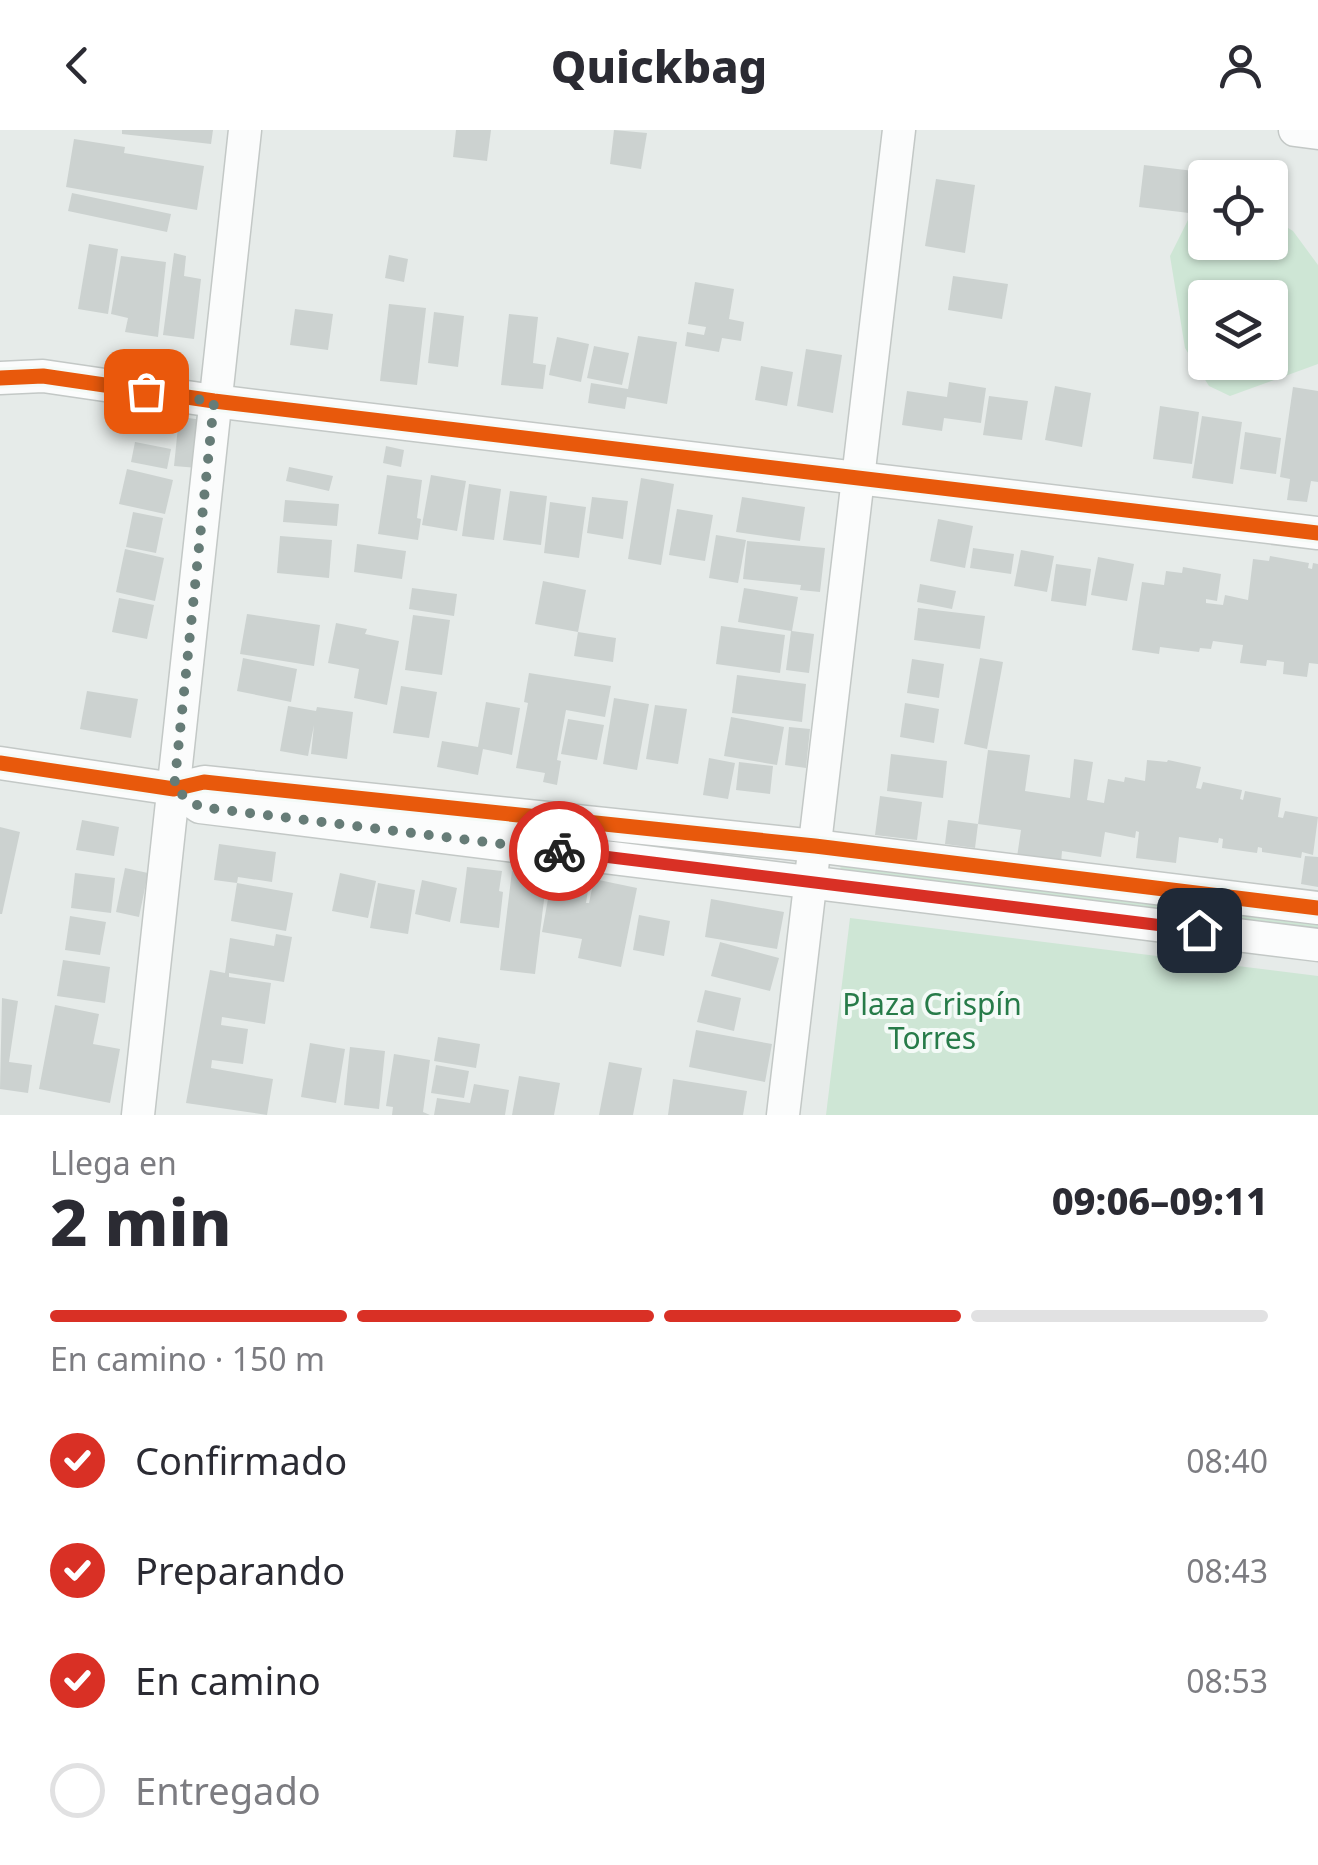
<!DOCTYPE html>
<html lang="es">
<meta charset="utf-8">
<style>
body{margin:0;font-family:"Noto Sans",sans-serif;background:#f7f7f7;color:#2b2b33;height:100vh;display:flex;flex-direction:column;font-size:38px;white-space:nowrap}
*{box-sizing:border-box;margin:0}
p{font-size:32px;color:#7c7c81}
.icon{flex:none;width:55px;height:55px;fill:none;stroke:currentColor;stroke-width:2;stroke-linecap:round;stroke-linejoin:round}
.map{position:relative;height:985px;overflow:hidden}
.panel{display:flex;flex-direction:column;background:#fff;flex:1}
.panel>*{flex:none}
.fabs{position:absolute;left:1188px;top:30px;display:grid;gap:20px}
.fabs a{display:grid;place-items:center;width:100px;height:100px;border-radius:10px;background:#fff;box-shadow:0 2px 8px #0004;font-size:50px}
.pin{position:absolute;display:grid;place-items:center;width:85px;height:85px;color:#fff;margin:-42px;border-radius:20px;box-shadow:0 5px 15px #0006}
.courier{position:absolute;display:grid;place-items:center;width:100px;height:100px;margin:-50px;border:8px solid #d93025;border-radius:50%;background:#fff;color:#222;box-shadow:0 2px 12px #0007}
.summary em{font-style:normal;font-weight:800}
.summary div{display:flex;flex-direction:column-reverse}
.summary{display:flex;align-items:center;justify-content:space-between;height:170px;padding:0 50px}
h1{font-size:65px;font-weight:800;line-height:75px}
.bar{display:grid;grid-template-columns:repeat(4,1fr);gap:15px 10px;align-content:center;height:120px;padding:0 50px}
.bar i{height:12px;border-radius:8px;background:#e1e1e2}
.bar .selected{background:#d93025}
.bar p{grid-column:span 4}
ol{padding:0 50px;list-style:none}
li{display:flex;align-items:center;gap:30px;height:110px}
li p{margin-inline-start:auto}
li .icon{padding:10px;border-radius:50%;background:#d93025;color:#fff;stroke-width:4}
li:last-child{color:#7c7c81}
li i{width:55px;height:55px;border:5px solid #e1e1e2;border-radius:50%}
header{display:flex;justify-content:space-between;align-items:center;height:130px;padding:0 50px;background:#fff;font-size:45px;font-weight:800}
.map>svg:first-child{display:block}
.green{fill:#cee6d5;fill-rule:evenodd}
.building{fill:#ccd2d0}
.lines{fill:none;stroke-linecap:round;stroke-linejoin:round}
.minor-casing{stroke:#c3c8c6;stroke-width:35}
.minor{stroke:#fbfcfc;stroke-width:32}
.cycleway-casing{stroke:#f4faf7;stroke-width:21}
.cycleway{stroke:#e8590c;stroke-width:15}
.done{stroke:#667c77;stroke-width:10;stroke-dasharray:0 18}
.route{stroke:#d93025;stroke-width:12}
.labels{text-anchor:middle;stroke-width:8;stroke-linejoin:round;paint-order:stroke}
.park-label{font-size:30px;fill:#277b49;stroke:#f4faf7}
</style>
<header><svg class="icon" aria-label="back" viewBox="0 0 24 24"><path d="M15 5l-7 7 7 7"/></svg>Quickbag<svg class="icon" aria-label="person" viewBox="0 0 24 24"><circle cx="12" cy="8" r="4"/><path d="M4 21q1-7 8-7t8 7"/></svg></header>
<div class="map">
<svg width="1318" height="985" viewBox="0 0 1318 985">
<rect width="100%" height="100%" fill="#e6ebe9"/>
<!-- green -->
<g class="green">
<path d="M1196 74H1205V112H1270V87L1293 101 1318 135V234L1230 266 1209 256 1185 218 1170 126ZM1205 168H1270V232H1205Z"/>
<path d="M840 734 1318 790V799L841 742Z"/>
<path d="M850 788 1318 846V985H826Z"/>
</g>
<!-- building -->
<g class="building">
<path d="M122 0H213L211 14 122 4Z"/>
<path d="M456 0H491L487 31 453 27Z"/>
<path d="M614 0 647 3 641 39 610 34Z"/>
<path d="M74 9 125 17 124 23 204 36 197 80 66 57Z"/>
<path d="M1144 35 1194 41 1189 83 1139 77Z"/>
<path d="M936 49 975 55 965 123 925 116Z"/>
<path d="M72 63 171 84 167 102 68 81Z"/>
<path d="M89 114 118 119 108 184 78 179Z"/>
<path d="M174 123 186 126 184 146 201 149 194 209 163 205Z"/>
<path d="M389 125 408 129 404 152 385 148Z"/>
<path d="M121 126 166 132 158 207 125 202 128 188 111 184Z"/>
<path d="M953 146 1008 154 1002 189 948 180Z"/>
<path d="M695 152 734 159 729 189 744 192 741 211 722 208 719 222 685 216 687 202 704 205 706 197 688 194Z"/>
<path d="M389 174 426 178 417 255 380 251Z"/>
<path d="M295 179 333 184 328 220 290 215Z"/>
<path d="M434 182 464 186 458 237 428 233Z"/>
<path d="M509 184 538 187 533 233 546 235 543 259 501 255Z"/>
<path d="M638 206 677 212 667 274 627 267 625 279 588 273 591 253 628 259Z"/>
<path d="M557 207 589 214 581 252 549 245Z"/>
<path d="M594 216 629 223 622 255 587 248Z"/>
<path d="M806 219 842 225 833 283 797 276Z"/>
<path d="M761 236 793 242 787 276 755 270Z"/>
<path d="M949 252 986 258 981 293 944 288 942 301 902 295 907 261 947 267Z"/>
<path d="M1055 256 1091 263 1082 317 1045 310Z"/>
<path d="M1293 257 1318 261V352L1311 351 1307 372 1287 370 1290 349 1280 347Z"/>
<path d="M989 266 1028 271 1022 310 983 305Z"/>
<path d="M1160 276 1199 282 1192 334 1153 329Z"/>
<path d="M1202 286 1242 292 1233 354 1192 348Z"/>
<path d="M179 287 204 290 198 338 174 336Z"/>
<path d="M1245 302 1281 308 1276 344 1240 339Z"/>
<path d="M135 312 171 319 167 339 131 332Z"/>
<path d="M386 316 404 320 401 337 383 333Z"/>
<path d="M289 337 333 346 329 361 286 351Z"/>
<path d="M127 339 173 350 165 384 119 374Z"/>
<path d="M387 345 422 350 417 388 421 389 418 410 378 404Z"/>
<path d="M431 345 466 351 457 401 422 395Z"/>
<path d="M641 348 674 354 661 435 628 429Z"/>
<path d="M469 354 501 359 494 410 462 406Z"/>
<path d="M510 361 547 366 541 415 503 410Z"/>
<path d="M592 367 628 371 623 409 587 403Z"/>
<path d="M742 367 805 377 800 411 736 402Z"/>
<path d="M285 370 339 374 337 396 283 392Z"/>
<path d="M550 372 586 377 579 428 544 423Z"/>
<path d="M677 379 713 385 705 431 669 425Z"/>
<path d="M133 382 163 388 156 423 126 417Z"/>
<path d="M938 389 973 396 965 438 930 431Z"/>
<path d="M716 405 746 410 738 453 709 448Z"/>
<path d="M280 406 332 410 329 448 277 443Z"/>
<path d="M747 411 825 418 820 462 800 460 801 455 743 449Z"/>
<path d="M357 414 406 421 402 449 354 442Z"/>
<path d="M973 418 1014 424 1011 444 970 438Z"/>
<path d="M125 419 164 428 155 471 116 462Z"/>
<path d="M1021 420 1054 426 1047 462 1014 456Z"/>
<path d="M1270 426 1309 433 1308 438 1312 439 1313 433 1318 434V534L1309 533 1307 547 1283 544 1284 532 1267 530 1266 536 1240 533 1243 515 1213 511 1211 519 1200 518 1199 522 1160 517 1159 524 1132 520 1142 452 1164 455 1166 441 1182 443 1183 437 1221 444 1217 471 1206 469V473L1223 475 1225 465 1248 470 1253 429 1269 431Z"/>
<path d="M1098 427 1134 434 1127 471 1091 465Z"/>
<path d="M1056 434 1091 439 1086 476 1051 471Z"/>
<path d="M543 451 586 460 578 502 535 494Z"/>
<path d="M920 454 956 461 952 479 917 472Z"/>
<path d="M412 458 457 464 454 486 409 479Z"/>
<path d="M744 458 798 467 792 501 814 504 809 543 786 540 791 501 738 492Z"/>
<path d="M119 468 154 475 147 509 112 502Z"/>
<path d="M918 478 985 486 980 519 914 510Z"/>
<path d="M247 484 320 495 314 536 240 524Z"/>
<path d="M413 485 450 490 442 545 405 540Z"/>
<path d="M336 493 367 499 365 504 399 511 387 575 354 568 359 539 328 533Z"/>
<path d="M721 496 785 505 780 543 716 534Z"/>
<path d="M578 502 616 508 613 532 574 526Z"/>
<path d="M243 528 297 539 291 572 237 561Z"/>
<path d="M980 528 1003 532 987 619 964 614Z"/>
<path d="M912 529 944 534 939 568 907 563Z"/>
<path d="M529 543 611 556 605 587 566 580 557 630 561 631 557 655 543 652 545 643 516 638 528 573 524 572Z"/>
<path d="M737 545 806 554 802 592 732 583Z"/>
<path d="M401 556 437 562 429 608 393 603Z"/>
<path d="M87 561 138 569 131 608 80 599Z"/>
<path d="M614 568 649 574 637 640 603 634Z"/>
<path d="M486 572 520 578 512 625 483 619 478 645 437 637 442 611 478 617Z"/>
<path d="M905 573 939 579 934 613 900 607Z"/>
<path d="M655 575 687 579 678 634 646 629Z"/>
<path d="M288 576 316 581 317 577 353 582 347 629 311 624 314 595 308 626 280 621Z"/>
<path d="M731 587 784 597 777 635 724 626Z"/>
<path d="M568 589 604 595 597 630 561 624Z"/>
<path d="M789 597 810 599 806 638 785 635Z"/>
<path d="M988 620 1030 625 1025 661 1070 668 1074 629 1093 632 1087 670 1104 673 1108 649 1124 652 1125 647 1145 651 1147 630 1167 632 1168 630 1201 637 1196 658 1201 659 1203 652 1242 660 1240 669 1243 670 1245 661 1281 668 1278 687 1283 688 1285 681 1318 687 1313 725 1302 722 1301 728 1262 722V718L1258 717 1257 723 1222 718 1223 709 1219 708 1218 713 1179 707 1176 733 1136 728 1139 702 1136 701 1135 708 1105 702 1101 727 1062 721 1061 733 1017 727 1021 700 978 694Z"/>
<path d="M891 624 947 631 943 668 887 661Z"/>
<path d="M709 628 735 633 728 669 703 665Z"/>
<path d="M739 632 773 636 770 664 736 660Z"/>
<path d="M880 666 922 672 917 710 875 705Z"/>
<path d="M82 690 119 697 114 726 76 720Z"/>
<path d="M948 690 978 694 975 718 945 714Z"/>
<path d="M0 697 20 702 2 784H0Z"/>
<path d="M219 714 276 722 272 752 238 747 237 753 214 750Z"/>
<path d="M1305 726 1318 727V757L1301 754Z"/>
<path d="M467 737 502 741 499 761 503 762 499 798 460 793Z"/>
<path d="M125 738 148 743 139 787 116 782Z"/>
<path d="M512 741 547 745 535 844 500 840Z"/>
<path d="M75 743 115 748 111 783 71 778Z"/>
<path d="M340 743 376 751 368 788 332 781Z"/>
<path d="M552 747 589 754 586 773H589L594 749 637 758 621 837 578 828 582 809 542 802Z"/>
<path d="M422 750 457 758 450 792 415 784Z"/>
<path d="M237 753 293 763 286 801 231 791Z"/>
<path d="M378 753 415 760 408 804 370 798Z"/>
<path d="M711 769 784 782 777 819 705 807Z"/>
<path d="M639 785 670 791 664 826 633 820Z"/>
<path d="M70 786 106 792 100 825 65 820Z"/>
<path d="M276 804 292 807 284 852 229 843V847L271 853 265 894 222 887 221 895 248 899 243 934 212 930 211 938 273 949 267 985 186 973 210 840 225 843 230 808 274 816Z"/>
<path d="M720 812 779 828 770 861 711 846Z"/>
<path d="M63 830 110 837 105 873 57 866Z"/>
<path d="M705 860 741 868 734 901 697 892Z"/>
<path d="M2 868 18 871 9 932 32 935 28 963 0 959Z"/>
<path d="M55 875 99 884 93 914 120 919 110 973 39 959Z"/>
<path d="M696 900 772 914 765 952 689 937Z"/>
<path d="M438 907 480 914 476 938 434 931Z"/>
<path d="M310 913 345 919 336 973 301 967Z"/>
<path d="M350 917 385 921 379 979 344 975Z"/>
<path d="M394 924 430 930 423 982 430 985H392L393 977 386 976Z"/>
<path d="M609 932 642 938 633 985H599Z"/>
<path d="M436 935 469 941 464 968 431 963Z"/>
<path d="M519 946 560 953 554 985H512Z"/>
<path d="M673 949 747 961 743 985H668Z"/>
<path d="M474 954 509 960 505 985H434L437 968 470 973Z"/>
</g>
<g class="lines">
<defs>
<g id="minor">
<path d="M1295 0 1318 3"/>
<path d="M0 248 43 246 214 271 1318 403"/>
<path d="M0 633 174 659 204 652 815 716 1318 778"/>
<path d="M174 659 200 677 1318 815"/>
<path d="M138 985 245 0"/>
<path d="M783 985 899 0"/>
</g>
</defs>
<!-- minor casing -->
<use href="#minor" class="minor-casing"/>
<!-- minor -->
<use href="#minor" class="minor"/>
<defs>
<g id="cycleway">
<path d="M0 248 43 246 214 271 1318 403"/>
<path d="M0 633 174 659 204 652 815 716 1318 778"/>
</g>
</defs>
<!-- cycleway casing -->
<use href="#cycleway" class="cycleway-casing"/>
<!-- cycleway -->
<use href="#cycleway" class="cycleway"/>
</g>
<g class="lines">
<!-- done -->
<path class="done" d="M146 261 214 272 174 659 200 677 559 721"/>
<!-- route -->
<path class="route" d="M559 721 1199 800"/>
</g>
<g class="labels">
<!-- park labels -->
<g class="park-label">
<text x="932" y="885">Plaza Crispín<tspan x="932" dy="34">Torres</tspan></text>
</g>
</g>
</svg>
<div class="fabs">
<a><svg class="icon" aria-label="locate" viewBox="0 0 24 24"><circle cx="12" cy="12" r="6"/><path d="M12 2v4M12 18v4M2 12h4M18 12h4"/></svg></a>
<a><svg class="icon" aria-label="layers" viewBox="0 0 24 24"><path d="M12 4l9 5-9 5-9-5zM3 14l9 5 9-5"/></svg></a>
</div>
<div class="pin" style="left:146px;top:261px;background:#ea580c"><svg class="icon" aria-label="bag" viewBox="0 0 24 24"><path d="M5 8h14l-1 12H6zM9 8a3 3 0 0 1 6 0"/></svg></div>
<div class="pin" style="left:1199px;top:800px;background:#1f2937"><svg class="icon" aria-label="home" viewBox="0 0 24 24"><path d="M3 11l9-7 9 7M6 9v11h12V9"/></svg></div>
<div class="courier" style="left:559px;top:721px"><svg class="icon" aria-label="bike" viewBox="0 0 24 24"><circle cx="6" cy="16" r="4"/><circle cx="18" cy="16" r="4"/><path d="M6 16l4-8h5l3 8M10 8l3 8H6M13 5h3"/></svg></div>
</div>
<section class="panel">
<div class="summary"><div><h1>2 min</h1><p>Llega en</p></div><em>09:06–09:11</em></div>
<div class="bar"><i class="selected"></i><i class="selected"></i><i class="selected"></i><i></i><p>En camino · 150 m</p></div>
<ol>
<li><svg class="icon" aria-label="check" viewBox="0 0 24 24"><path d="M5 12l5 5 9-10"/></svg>Confirmado<p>08:40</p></li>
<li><svg class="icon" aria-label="check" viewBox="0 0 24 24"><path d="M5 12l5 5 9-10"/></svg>Preparando<p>08:43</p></li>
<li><svg class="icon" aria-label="check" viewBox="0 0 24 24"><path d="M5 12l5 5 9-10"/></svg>En camino<p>08:53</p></li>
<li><i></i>Entregado</li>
</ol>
</section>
